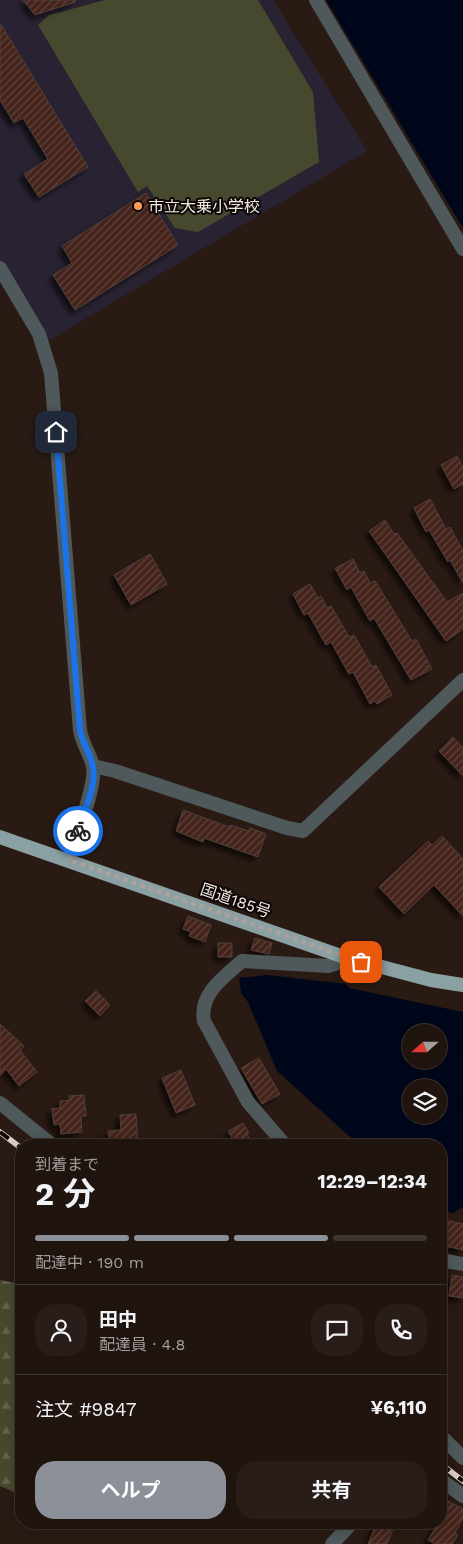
<!DOCTYPE html>
<html lang="ja">
<meta charset="utf-8">
<style>
body{margin:0;font-family:"Work Sans","Noto Sans JP",sans-serif;background:#281d18;color:#f1f3f6;height:100vh;display:flex;flex-direction:column;font-size:19px;white-space:nowrap}
*{box-sizing:border-box;margin:0}
p{font-size:16px;color:#a29e9e}
.icon{flex:none;width:28px;height:28px;fill:none;stroke:currentColor;stroke-width:2;stroke-linecap:round;stroke-linejoin:round}
.map{position:relative;flex:1;overflow:hidden}
.side{position:absolute;left:15px;top:1139px;width:432px;height:390px;display:flex;flex-direction:column;background:#20140f;border-radius:20px;box-shadow:0 2px 12px #0003,0 0 0 1px #3d332f}
.side>*{flex:none}
.needle{width:32px;rotate:249deg}
.buttons{position:absolute;left:402px;top:1024px;display:grid;gap:10px}
.buttons a{display:grid;place-items:center;width:45px;height:45px;border-radius:50%;background:#20140f;box-shadow:0 2px 12px #0003,0 0 0 1px #3d332f;font-size:25px}
.pin{position:absolute;display:grid;place-items:center;width:42px;height:42px;color:#fff;margin:-21px;border-radius:10px;box-shadow:0 2px 8px #0006}
.courier{position:absolute;display:grid;place-items:center;width:50px;height:50px;margin:-25px;border:4px solid #1a73e8;border-radius:50%;background:#fff;color:#222;box-shadow:0 1px 6px #0007}
.headline em{font-style:normal;font-weight:700}
.headline div{display:flex;flex-direction:column-reverse}
.headline{display:flex;align-items:center;justify-content:space-between;height:85px;padding:0 20px}
h1{font-size:32px;font-weight:700;line-height:38px}
.bar{display:grid;grid-template-columns:repeat(4,1fr);gap:8px 5px;align-content:center;height:60px;padding:0 20px}
.bar i{height:6px;border-radius:4px;background:#3d332f}
.bar .selected{background:#8c9099}
.bar p{grid-column:span 4}
.line{display:flex;align-items:center;gap:12px;padding:0 20px;border-top:1px solid #3d332f}
.line div{flex:1}
.round{display:grid;place-items:center;flex:none;width:52px;height:52px;border-radius:20px;background:#281d18}
.action{display:flex;gap:10px;margin-top:auto;padding:10px 20px}
.action a{flex:1;height:58px;border-radius:20px;background:#8c9099;color:#fff;font-size:20px;font-weight:700;line-height:58px;text-align:center}
.action a+a{background:#281d18;color:#f1f3f6}
.map>svg:first-child{display:block}
.education{fill:#292232}
.forest{fill:url(#forest-firs)}
.pitch{fill:#47492e}
.water{fill:#00071b;fill-rule:evenodd}
.building{fill:url(#building-hatch);stroke:#513f39;filter:url(#shadow)}
.lines{fill:none;stroke-linecap:round;stroke-linejoin:round}
.minor{stroke:#4f595b;stroke-width:14}
.tertiary{stroke:#4f595b;stroke-width:14}
.trunk{stroke:#8aa0a3;stroke-width:14}
.rail-casing{stroke:#dacec9;stroke-width:5.5}
.rail{stroke:#0d0705;stroke-width:4;stroke-dasharray:11;stroke-linecap:butt}
.done{stroke:#ada19b;stroke-width:5;stroke-dasharray:0 9}
.route{stroke:#1a73e8;stroke-width:6}
.poi-dot{fill:#fb9e51;stroke:#0d0705;stroke-width:2}
.labels{text-anchor:middle;stroke-width:4;stroke-linejoin:round;paint-order:stroke}
.poi-label{font-size:16px;fill:#f4e9e4;stroke:#0d0705;text-anchor:start}
.street-label{font-size:16px;fill:#f4e9e4;stroke:#0d0705}
</style>
<div class="map">
<svg width="463" height="1544" viewBox="0 0 463 1544">
<defs>
<pattern id="forest-firs" width="22" height="20" patternUnits="userSpaceOnUse" patternTransform="scale(1.25)"><rect width="22" height="20" fill="#47492e"/><path d="M5 1l3.5 6h-7zM16 11l3.5 6h-7z" fill="#62634c"/></pattern>
<pattern id="building-hatch" width="6" height="6" patternUnits="userSpaceOnUse" patternTransform="scale(1.25)"><rect width="6" height="6" fill="#44241a"/><path d="M-1 1l2-2M0 6l6-6M5 7l2-2" fill="none" stroke="#60443b"/></pattern>
<filter id="shadow"><feDropShadow dx="-4.5" dy="4.5" stdDeviation="2.5" flood-color="#0009"/></filter>
</defs>
<rect width="100%" height="100%" fill="#2a1a14"/>
<!-- education -->
<path class="education" d="M0 0H273L367 151 48 341 0 260Z"/>
<!-- forest -->
<path class="forest" d="M0 1280 21 1284V1495L0 1486Z"/>
<!-- pitch -->
<path class="pitch" d="M105 0H258L313 92 319 162 198 232 175 228 147 186 138 192 38 25 49 15Z"/>
<!-- water -->
<g class="water">
<path d="M326 0H463V228Z"/>
<path d="M267 975 346 984 349 988 463 1012V1207L453 1213 441 1210V1145H359L277 1071 248 1002 241 993 239 978ZM411 1032H439V1060H411ZM411 1088H439V1115H411Z"/>
</g>
<!-- building -->
<g class="building">
<path d="M23 0H75V2L35 15Z"/>
<path d="M0 23 88 167 39 197 24 174 48 159 23 118 14 123 0 100Z"/>
<path d="M146 193 178 245 75 310 53 275 72 263 62 246Z"/>
<path d="M457 456 463 467V484L454 489 441 465Z"/>
<path d="M430 499 446 529 450 527 463 551V583L450 560 448 562 429 530 426 532 414 508Z"/>
<path d="M385 520 394 534 397 533 447 602 463 593V629L446 641 369 531Z"/>
<path d="M150 554 167 584 131 605 114 575Z"/>
<path d="M353 559 360 573 364 571 370 583 375 581 412 641 416 639 432 669 411 680 374 618 370 621 351 587 347 590 335 568Z"/>
<path d="M310 584 318 598 321 596 327 608 331 606 349 637 354 635 372 667 376 665 392 695 377 704 375 701 370 704 353 672 349 674 331 642 326 645 308 613 304 615 293 594Z"/>
<path d="M453 737 463 748V776L439 751Z"/>
<path d="M183 810 229 827 230 825 249 831 250 828 266 834 258 857 204 838 203 842 176 831Z"/>
<path d="M442 836 463 859V916L434 885 404 914 379 887 428 841 432 845Z"/>
<path d="M188 916 211 925 205 942 189 936 191 932 183 929Z"/>
<path d="M255 938 272 943 269 954 251 950Z"/>
<rect x="218" y="943" width="14" height="14"/>
<path d="M96 991 110 1005 100 1016 85 1001Z"/>
<path d="M0 1024 24 1046 20 1050 37 1072 19 1086 6 1069 0 1076Z"/>
<path d="M259 1058 280 1094 262 1104 241 1068Z"/>
<path d="M181 1070 195 1105 176 1113 162 1078Z"/>
<path d="M84 1095 86 1116H81L82 1132 61 1134 60 1124 54 1125 52 1109 60 1108V1101L70 1100 69 1096Z"/>
<path d="M136 1114 138 1145H110L108 1131 121 1130 120 1115Z"/>
<path d="M243 1123 249 1133 247 1134 253 1145H236L228 1131Z"/>
<path d="M441 1219 463 1224V1250L441 1245Z"/>
<path d="M452 1275 463 1277V1298L449 1296Z"/>
<path d="M448 1501 463 1509V1518L455 1533 458 1535 452 1544H435L428 1540 439 1522H441V1513Z"/>
<path d="M377 1522H396L387 1544H368Z"/>
</g>
<g class="lines">
<!-- minor -->
<g class="minor">
<path d="M316 0 463 249"/>
<path d="M93 766 115 771 287 828 303 831 463 680"/>
<path d="M0 1103 52 1145"/>
<path d="M285 1145 248 1102 204 1021C199 994 223 978 242 961L328 966 338 963 344 957"/>
<path d="M441 1260 463 1264"/>
<path d="M441 1436 463 1458"/>
<path d="M441 1480 463 1496"/>
<path d="M332 1544 353 1522"/>
</g>
<!-- tertiary -->
<path class="tertiary" d="M0 268 39 334 51 373 80 730C82 743 90 754 93 766 97 784 75 840 69 860"/>
<!-- trunk -->
<path class="trunk" d="M0 837 344 957 431 980 463 985"/>
<defs>
<g id="rail">
<path d="M0 1132 21 1148"/>
<path d="M441 1464 463 1481"/>
</g>
</defs>
<!-- rail casing -->
<use href="#rail" class="rail-casing"/>
<!-- rail -->
<use href="#rail" class="rail"/>
</g>
<g class="lines">
<!-- done -->
<path class="done" d="M78 831 69 860 361 962"/>
<!-- route -->
<path class="route" d="M56 432 80 730C82 743 91 754 93 767 97 786 83 813 78 831"/>
</g>
<!-- markers -->
<circle class="poi-dot" cx="138" cy="206" r="5"/>
<g class="labels">
<!-- poi labels -->
<g class="poi-label">
<text x="148" y="212">市立大乗小学校</text>
</g>
<!-- street labels -->
<g class="street-label">
<text transform="translate(236 900) rotate(19)" y="6">国道185号</text>
</g>
</g>
</svg>
<div class="buttons">
<a><svg class="needle" viewBox="-14 -14 28 28"><path d="M0-13l5 13h-10z" fill="#e53935"/><path d="M0 13l5-13h-10z" fill="#a29e9e"/></svg></a>
<a><svg class="icon" aria-label="layers" viewBox="0 0 24 24"><path d="M12 4l9 5-9 5-9-5zM3 14l9 5 9-5"/></svg></a>
</div>
<div class="pin" style="left:361px;top:962px;background:#ea580c"><svg class="icon" aria-label="bag" viewBox="0 0 24 24"><path d="M5 8h14l-1 12H6zM9 8a3 3 0 0 1 6 0"/></svg></div>
<div class="pin" style="left:56px;top:432px;background:#1f2937"><svg class="icon" aria-label="home" viewBox="0 0 24 24"><path d="M3 11l9-7 9 7M6 9v11h12V9"/></svg></div>
<div class="courier" style="left:78px;top:831px"><svg class="icon" aria-label="bike" viewBox="0 0 24 24"><circle cx="6" cy="16" r="4"/><circle cx="18" cy="16" r="4"/><path d="M6 16l4-8h5l3 8M10 8l3 8H6M13 5h3"/></svg></div>
<section class="side">
<div class="headline"><div><h1>2 分</h1><p>到着まで</p></div><em>12:29–12:34</em></div>
<div class="bar"><i class="selected"></i><i class="selected"></i><i class="selected"></i><i></i><p>配達中 · 190 m</p></div>
<div class="line" style="height:90px"><a class="round"><svg class="icon" aria-label="person" viewBox="0 0 24 24"><circle cx="12" cy="8" r="4"/><path d="M4 21q1-7 8-7t8 7"/></svg></a><div><b>田中</b><p>配達員 · 4.8</p></div><a class="round"><svg class="icon" aria-label="chat" viewBox="0 0 24 24"><path d="M4 5h16v11H9l-5 4z"/></svg></a><a class="round"><svg class="icon" aria-label="phone" viewBox="0 0 24 24"><path d="M5 4h4l2 5-3 2q2 4 5 5l2-3 5 2v4C11 20 4 13 5 4z"/></svg></a></div>
<div class="line" style="height:65px"><div>注文 #9847</div><b>¥6,110</b></div>
<div class="action"><a>ヘルプ</a><a>共有</a></div>
</section>
</div>
